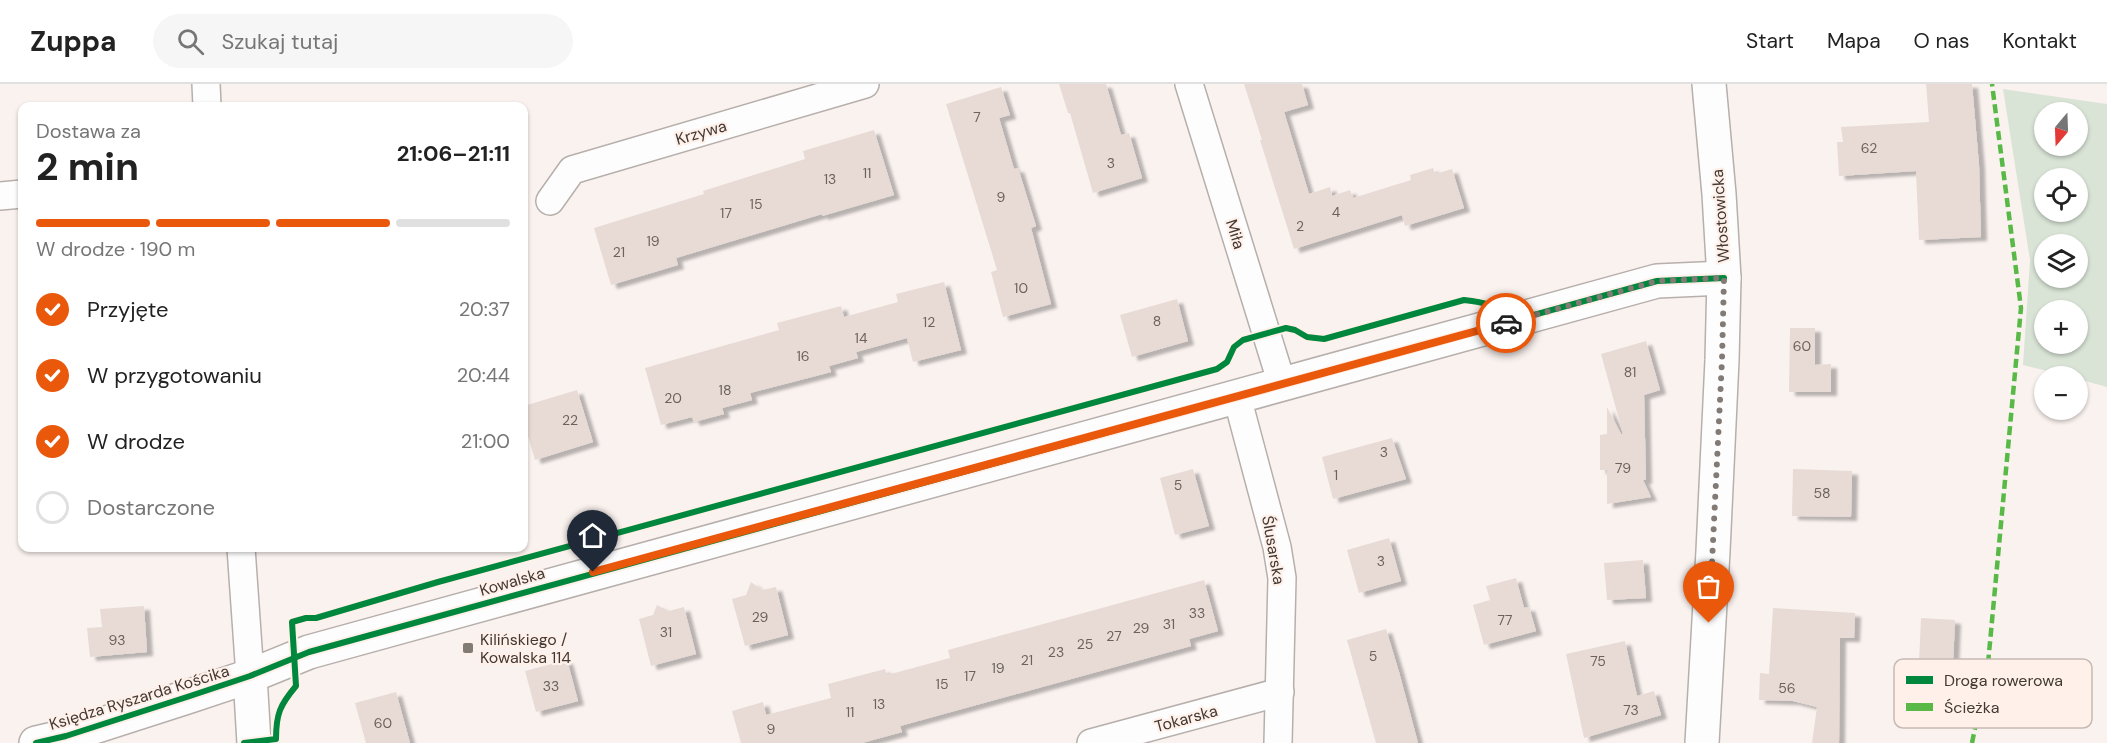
<!DOCTYPE html>
<html lang="pl">
<meta charset="utf-8">
<style>
body{margin:0;font-family:"DM Sans",sans-serif;background:#f6f6f6;color:#222;height:100vh;display:flex;flex-direction:column;font-size:22px;white-space:nowrap}
*{box-sizing:border-box;margin:0}
p{font-size:20px;color:#767676}
.icon{flex:none;width:33px;height:33px;fill:none;stroke:currentColor;stroke-width:2;stroke-linecap:round;stroke-linejoin:round}
.map{position:relative;flex:1;overflow:hidden}
.sheet{position:absolute;left:18px;top:18px;width:510px;height:450px;display:flex;flex-direction:column;background:#fff;border-radius:12px;box-shadow:0 2px 4px #0004}
.sheet>*{flex:none}
.needle{width:39px;rotate:199deg}
.buttons{position:absolute;left:2034px;top:18px;display:grid;gap:12px}
.buttons a{display:grid;place-items:center;width:54px;height:54px;border-radius:50%;background:#fff;box-shadow:0 2px 4px #0004;font-size:30px}
.pin{position:absolute;display:grid;place-items:center;width:51px;height:51px;color:#fff;margin:-62px -26px;border-radius:50% 50% 50% 0;rotate:-45deg;box-shadow:0 0 6px #0007}
.pin .icon{rotate:45deg}
.courier{position:absolute;display:grid;place-items:center;width:60px;height:60px;margin:-30px;border:4px solid #ea580c;border-radius:50%;background:#fff;color:#222;box-shadow:0 2px 8px #0007}
.head em{font-style:normal;font-weight:700}
.head div{display:flex;flex-direction:column-reverse}
.head{display:flex;align-items:center;justify-content:space-between;height:102px;padding:0 18px}
h1{font-size:39px;font-weight:700;line-height:45px}
.bar{display:grid;grid-template-columns:repeat(4,1fr);gap:9px 6px;align-content:center;height:72px;padding:0 18px}
.bar i{height:8px;border-radius:4px;background:#e0e0e0}
.bar .selected{background:#ea580c}
.bar p{grid-column:span 4}
ol{padding:0 18px;list-style:none}
li{display:flex;align-items:center;gap:18px;height:66px}
li p{margin-inline-start:auto}
li .icon{padding:6px;border-radius:50%;background:#ea580c;color:#fff;stroke-width:4}
li:last-child{color:#767676}
li i{width:33px;height:33px;border:3px solid #e0e0e0;border-radius:50%}
header{display:flex;align-items:center;gap:36px;box-sizing:border-box;height:84px;padding:0 30px;background:#fff;border-bottom:2px solid #e0e0e0}
header strong{font-size:28px}
nav{display:flex;gap:33px;margin-inline-start:auto;font-size:21px}
.search{width:420px;height:54px;background:#f6f6f6;display:flex;align-items:center;gap:15px;box-sizing:border-box;padding:0 21px;border-radius:33px;color:#767676;font-size:22px}
.map>svg:first-child{display:block}
.green{fill:#d9e4d6;fill-rule:evenodd}
.building{fill:#e8dbd5;filter:url(#shadow)}
.lines{fill:none;stroke-linecap:round;stroke-linejoin:round}
.minor-casing{stroke:#b6afab;stroke-width:30}
.tertiary-casing{stroke:#b6afab;stroke-width:36}
.secondary-casing{stroke:#b6afab;stroke-width:36}
.minor{stroke:#fefdfd;stroke-width:27}
.tertiary{stroke:#fefdfd;stroke-width:33}
.secondary{stroke:#fefdfd;stroke-width:33}
.quiet{stroke:#58b947;stroke-width:4.5;stroke-dasharray:9 4.5;stroke-linecap:butt}
.cycleway-casing{stroke:#fff1ea;stroke-width:10}
.cycleway{stroke:#00873e;stroke-width:6}
.done{stroke:#827a75;stroke-width:6;stroke-dasharray:0 10.8}
.route{stroke:#ea580c;stroke-width:8}
.poi-dot{fill:#827a75;stroke:#fff1ea;stroke-width:2}
.labels{text-anchor:middle;stroke-width:4.5;stroke-linejoin:round;paint-order:stroke}
.number-label{font-size:14px;fill:#6c625c}
.street-label{font-size:16px;fill:#423934;stroke:#fff1ea}
.poi-label{font-size:16px;fill:#423934;stroke:#fff1ea;text-anchor:start}
.key{fill:#fff1ea;stroke:#c6bab3;stroke-width:1.5}
.key-label{font-size:16px;fill:#423934}
</style>
<header>
<strong>Zuppa</strong>
<div class="search"><svg class="icon" aria-label="search" viewBox="0 0 24 24"><circle cx="10" cy="10" r="6"/><path d="M15 15l6 6"/></svg>Szukaj tutaj</div>
<nav><a>Start</a><a>Mapa</a><a>O nas</a><a>Kontakt</a></nav>
</header>
<div class="map">
<svg width="2107" height="659" viewBox="0 0 2107 659">
<defs>
<filter id="shadow"><feDropShadow dx="6" dy="4" stdDeviation="1.5" flood-color="#0004"/></filter>
</defs>
<rect width="100%" height="100%" fill="#faf2ef"/>
<!-- green -->
<path class="green" d="M2003 5 2107 20V303L2078 295V292H2067L2023 281 2030 176ZM2044 28H2078V62H2044ZM2044 94H2078V128H2044ZM2044 160H2078V194H2044ZM2044 226H2078V260H2044Z"/>
<!-- building -->
<g class="building">
<path d="M1059 0H1106L1121 51 1129 49 1142 94 1093 109 1070 29H1068Z"/>
<path d="M1244 0H1302L1308 21 1284 28 1309 110 1330 103 1332 112 1350 106 1353 114 1411 96 1410 91 1433 84 1435 90 1452 85 1464 124 1405 142 1402 131 1294 165 1260 56H1262Z"/>
<path d="M1926 0H1972L1979 81 1981 153 1919 156 1916 87 1839 92 1837 58H1843L1841 43 1929 38Z"/>
<path d="M1001 3 1010 31 999 34 1014 85 1018 84 1036 142 1031 144 1051 220 1003 233 991 188 997 186 946 20Z"/>
<path d="M874 46 894 111 822 132V130L676 174 678 181 611 201 594 144 704 110 703 107 805 75 803 67Z"/>
<path d="M944 198 961 266 913 278 907 254 856 268 858 274 829 282 831 288 750 309 752 316 722 324 724 330 694 338 692 333 661 341 645 284 779 246 777 239 841 222 844 233 898 218 896 210Z"/>
<path d="M1177 215 1188 257 1132 273 1120 231Z"/>
<path d="M1790 244H1815V281L1831 280V308H1789Z"/>
<path d="M1646 257 1660 306 1644 311 1646 396H1643L1651 413 1607 420V386H1600V351L1607 350V323L1621 350H1623L1601 270Z"/>
<path d="M577 306 593 358 535 376 524 338V322Z"/>
<path d="M1392 354 1406 395 1333 415 1322 373Z"/>
<path d="M1193 385 1209 442 1175 451 1160 394Z"/>
<path d="M1793 385 1852 387 1851 433 1792 432Z"/>
<path d="M1389 454 1401 497 1359 509 1347 466Z"/>
<path d="M1643 476 1646 514 1607 516 1604 479Z"/>
<path d="M1516 494 1524 524 1529 523 1536 547 1484 561 1473 521 1490 516 1486 502Z"/>
<path d="M1204 496 1218 547 1189 555 1191 562 900 642 902 648 862 659H741L732 627 763 618 766 631 831 614 828 600 885 585 887 591 950 574 948 566Z"/>
<path d="M751 498 762 506 776 503 788 551 745 562 732 515 746 511Z"/>
<path d="M657 521 669 527 684 523 696 570 651 582 639 535 653 531Z"/>
<path d="M144 522 147 568 90 573 87 544 102 543 100 525Z"/>
<path d="M1773 524 1855 529 1854 554H1840L1839 659H1812L1817 623 1793 617 1759 616 1760 589 1769 590Z"/>
<path d="M1921 534 1955 536 1952 602 1918 601Z"/>
<path d="M1386 545 1399 588 1418 659H1376L1347 556Z"/>
<path d="M1625 557 1637 612 1654 607 1661 631 1584 654 1566 570Z"/>
<path d="M567 576 578 617 536 628 525 587Z"/>
<path d="M396 608 410 659H366L355 619Z"/>
</g>
<g class="lines">
<defs>
<g id="minor">
<path d="M206 0 207 22"/>
<path d="M1189 0 1282 300"/>
<path d="M0 112 22 110"/>
<path d="M550 117 572 86 865 0"/>
<path d="M1237 313 1277 463 1282 494 1278 659"/>
<path d="M241 464 250 592"/>
<path d="M1091 659 1280 608"/>
</g>
<g id="tertiary">
<path d="M250 592 254 659"/>
<path d="M36 659 66 652 190 612 250 592 309 568 1657 197 1724 194"/>
</g>
<path id="secondary" d="M1702 659 1713 467 1722 276 1724 194 1719 110 1709 0"/>
</defs>
<!-- minor casing -->
<use href="#minor" class="minor-casing"/>
<!-- tertiary casing -->
<use href="#tertiary" class="tertiary-casing"/>
<!-- secondary casing -->
<use href="#secondary" class="secondary-casing"/>
<!-- minor -->
<use href="#minor" class="minor"/>
<!-- tertiary -->
<use href="#tertiary" class="tertiary"/>
<!-- secondary -->
<use href="#secondary" class="secondary"/>
<!-- quiet -->
<path class="quiet" d="M1972 659 1988 580 2021 224 1992 0"/>
<defs>
<g id="cycleway">
<path d="M36 659 66 652 190 612 250 592 309 568 1657 197 1724 194"/>
<path d="M244 659 276 655C276 630 280 621 296 602L292 538 306 534H316L438 498 1217 285 1227 278 1234 263 1243 256 1286 244 1295 246 1307 253 1324 255 1464 216C1484 218 1495 220 1506 238"/>
</g>
</defs>
<!-- cycleway casing -->
<use href="#cycleway" class="cycleway-casing"/>
<!-- cycleway -->
<use href="#cycleway" class="cycleway"/>
</g>
<g class="lines">
<!-- done -->
<path class="done" d="M1506 239 1657 197 1724 194 1722 276 1709 539"/>
<!-- route -->
<path class="route" d="M593 488 1506 239"/>
</g>
<!-- markers -->
<rect class="poi-dot" x="462" y="558" width="12" height="12" rx="3"/>
<g class="labels">
<!-- number labels -->
<g class="number-label">
<text x="977" y="38">7</text>
<text x="1869" y="69">62</text>
<text x="1111" y="84">3</text>
<text x="867" y="94">11</text>
<text x="830" y="100">13</text>
<text x="1001" y="118">9</text>
<text x="756" y="125">15</text>
<text x="1336" y="133">4</text>
<text x="726" y="134">17</text>
<text x="1300" y="147">2</text>
<text x="653" y="162">19</text>
<text x="619" y="173">21</text>
<text x="1021" y="209">10</text>
<text x="1157" y="242">8</text>
<text x="929" y="243">12</text>
<text x="861" y="259">14</text>
<text x="1802" y="267">60</text>
<text x="803" y="277">16</text>
<text x="1630" y="293">81</text>
<text x="725" y="311">18</text>
<text x="673" y="319">20</text>
<text x="570" y="341">22</text>
<text x="1384" y="373">3</text>
<text x="1623" y="389">79</text>
<text x="1336" y="396">1</text>
<text x="1178" y="406">5</text>
<text x="1822" y="414">58</text>
<text x="1381" y="482">3</text>
<text x="1197" y="534">33</text>
<text x="760" y="538">29</text>
<text x="1505" y="541">77</text>
<text x="1169" y="545">31</text>
<text x="1141" y="549">29</text>
<text x="666" y="553">31</text>
<text x="1114" y="557">27</text>
<text x="117" y="561">93</text>
<text x="1085" y="565">25</text>
<text x="1056" y="573">23</text>
<text x="1373" y="577">5</text>
<text x="1027" y="581">21</text>
<text x="1598" y="582">75</text>
<text x="998" y="589">19</text>
<text x="970" y="597">17</text>
<text x="942" y="605">15</text>
<text x="551" y="607">33</text>
<text x="1787" y="609">56</text>
<text x="879" y="625">13</text>
<text x="1631" y="631">73</text>
<text x="850" y="633">11</text>
<text x="383" y="644">60</text>
<text x="771" y="650">9</text>
</g>
<!-- street labels -->
<g class="street-label">
<text transform="translate(701 48) rotate(-16)" y="6">Krzywa</text>
<text transform="translate(1720 132) rotate(-94)" y="6">Włostowicka</text>
<text transform="translate(1236 150) rotate(73)" y="6">Miła</text>
<text transform="translate(1274 466) rotate(80)" y="6">Ślusarska</text>
<text transform="translate(512 497) rotate(-16)" y="6">Kowalska</text>
<text transform="translate(139 613) rotate(-17)" y="6">Księdza Ryszarda Kościka</text>
<text transform="translate(1186 634) rotate(-15)" y="6">Tokarska</text>
</g>
<!-- poi labels -->
<g class="poi-label">
<text x="480" y="561">Kilińskiego /<tspan x="480" dy="18">Kowalska 114</tspan></text>
</g>
</g>
<!-- legend -->
<rect x="1894" y="575" width="198" height="69" rx="9" class="key"/>
<rect x="1906" y="592" width="27" height="8" fill="#00873e"/>
<rect x="1906" y="619" width="27" height="8" fill="#58b947"/>
<g class="key-label">
<text x="1944" y="602">Droga rowerowa</text>
<text x="1944" y="629">Ścieżka</text>
</g>
</svg>
<div class="buttons">
<a><svg class="needle" viewBox="-14 -14 28 28"><path d="M0-13l5 13h-10z" fill="#e53935"/><path d="M0 13l5-13h-10z" fill="#767676"/></svg></a>
<a><svg class="icon" aria-label="locate" viewBox="0 0 24 24"><circle cx="12" cy="12" r="6"/><path d="M12 2v4M12 18v4M2 12h4M18 12h4"/></svg></a>
<a><svg class="icon" aria-label="layers" viewBox="0 0 24 24"><path d="M12 4l9 5-9 5-9-5zM3 14l9 5 9-5"/></svg></a>
<a>+</a>
<a>−</a>
</div>
<div class="pin" style="left:1709px;top:539px;background:#ea580c"><svg class="icon" aria-label="bag" viewBox="0 0 24 24"><path d="M5 8h14l-1 12H6zM9 8a3 3 0 0 1 6 0"/></svg></div>
<div class="pin" style="left:593px;top:488px;background:#1f2937"><svg class="icon" aria-label="home" viewBox="0 0 24 24"><path d="M3 11l9-7 9 7M6 9v11h12V9"/></svg></div>
<div class="courier" style="left:1506px;top:239px"><svg class="icon" aria-label="car" viewBox="0 0 24 24"><path d="M5 17H2v-5l4-1 3-4h7l3 4 3 1v5h-3M9 17h6M6 11h13"/><circle cx="7" cy="17" r="2"/><circle cx="17" cy="17" r="2"/></svg></div>
<section class="sheet">
<div class="head"><div><h1>2 min</h1><p>Dostawa za</p></div><em>21:06–21:11</em></div>
<div class="bar"><i class="selected"></i><i class="selected"></i><i class="selected"></i><i></i><p>W drodze · 190 m</p></div>
<ol>
<li><svg class="icon" aria-label="check" viewBox="0 0 24 24"><path d="M5 12l5 5 9-10"/></svg>Przyjęte<p>20:37</p></li>
<li><svg class="icon" aria-label="check" viewBox="0 0 24 24"><path d="M5 12l5 5 9-10"/></svg>W przygotowaniu<p>20:44</p></li>
<li><svg class="icon" aria-label="check" viewBox="0 0 24 24"><path d="M5 12l5 5 9-10"/></svg>W drodze<p>21:00</p></li>
<li><i></i>Dostarczone</li>
</ol>
</section>
</div>
